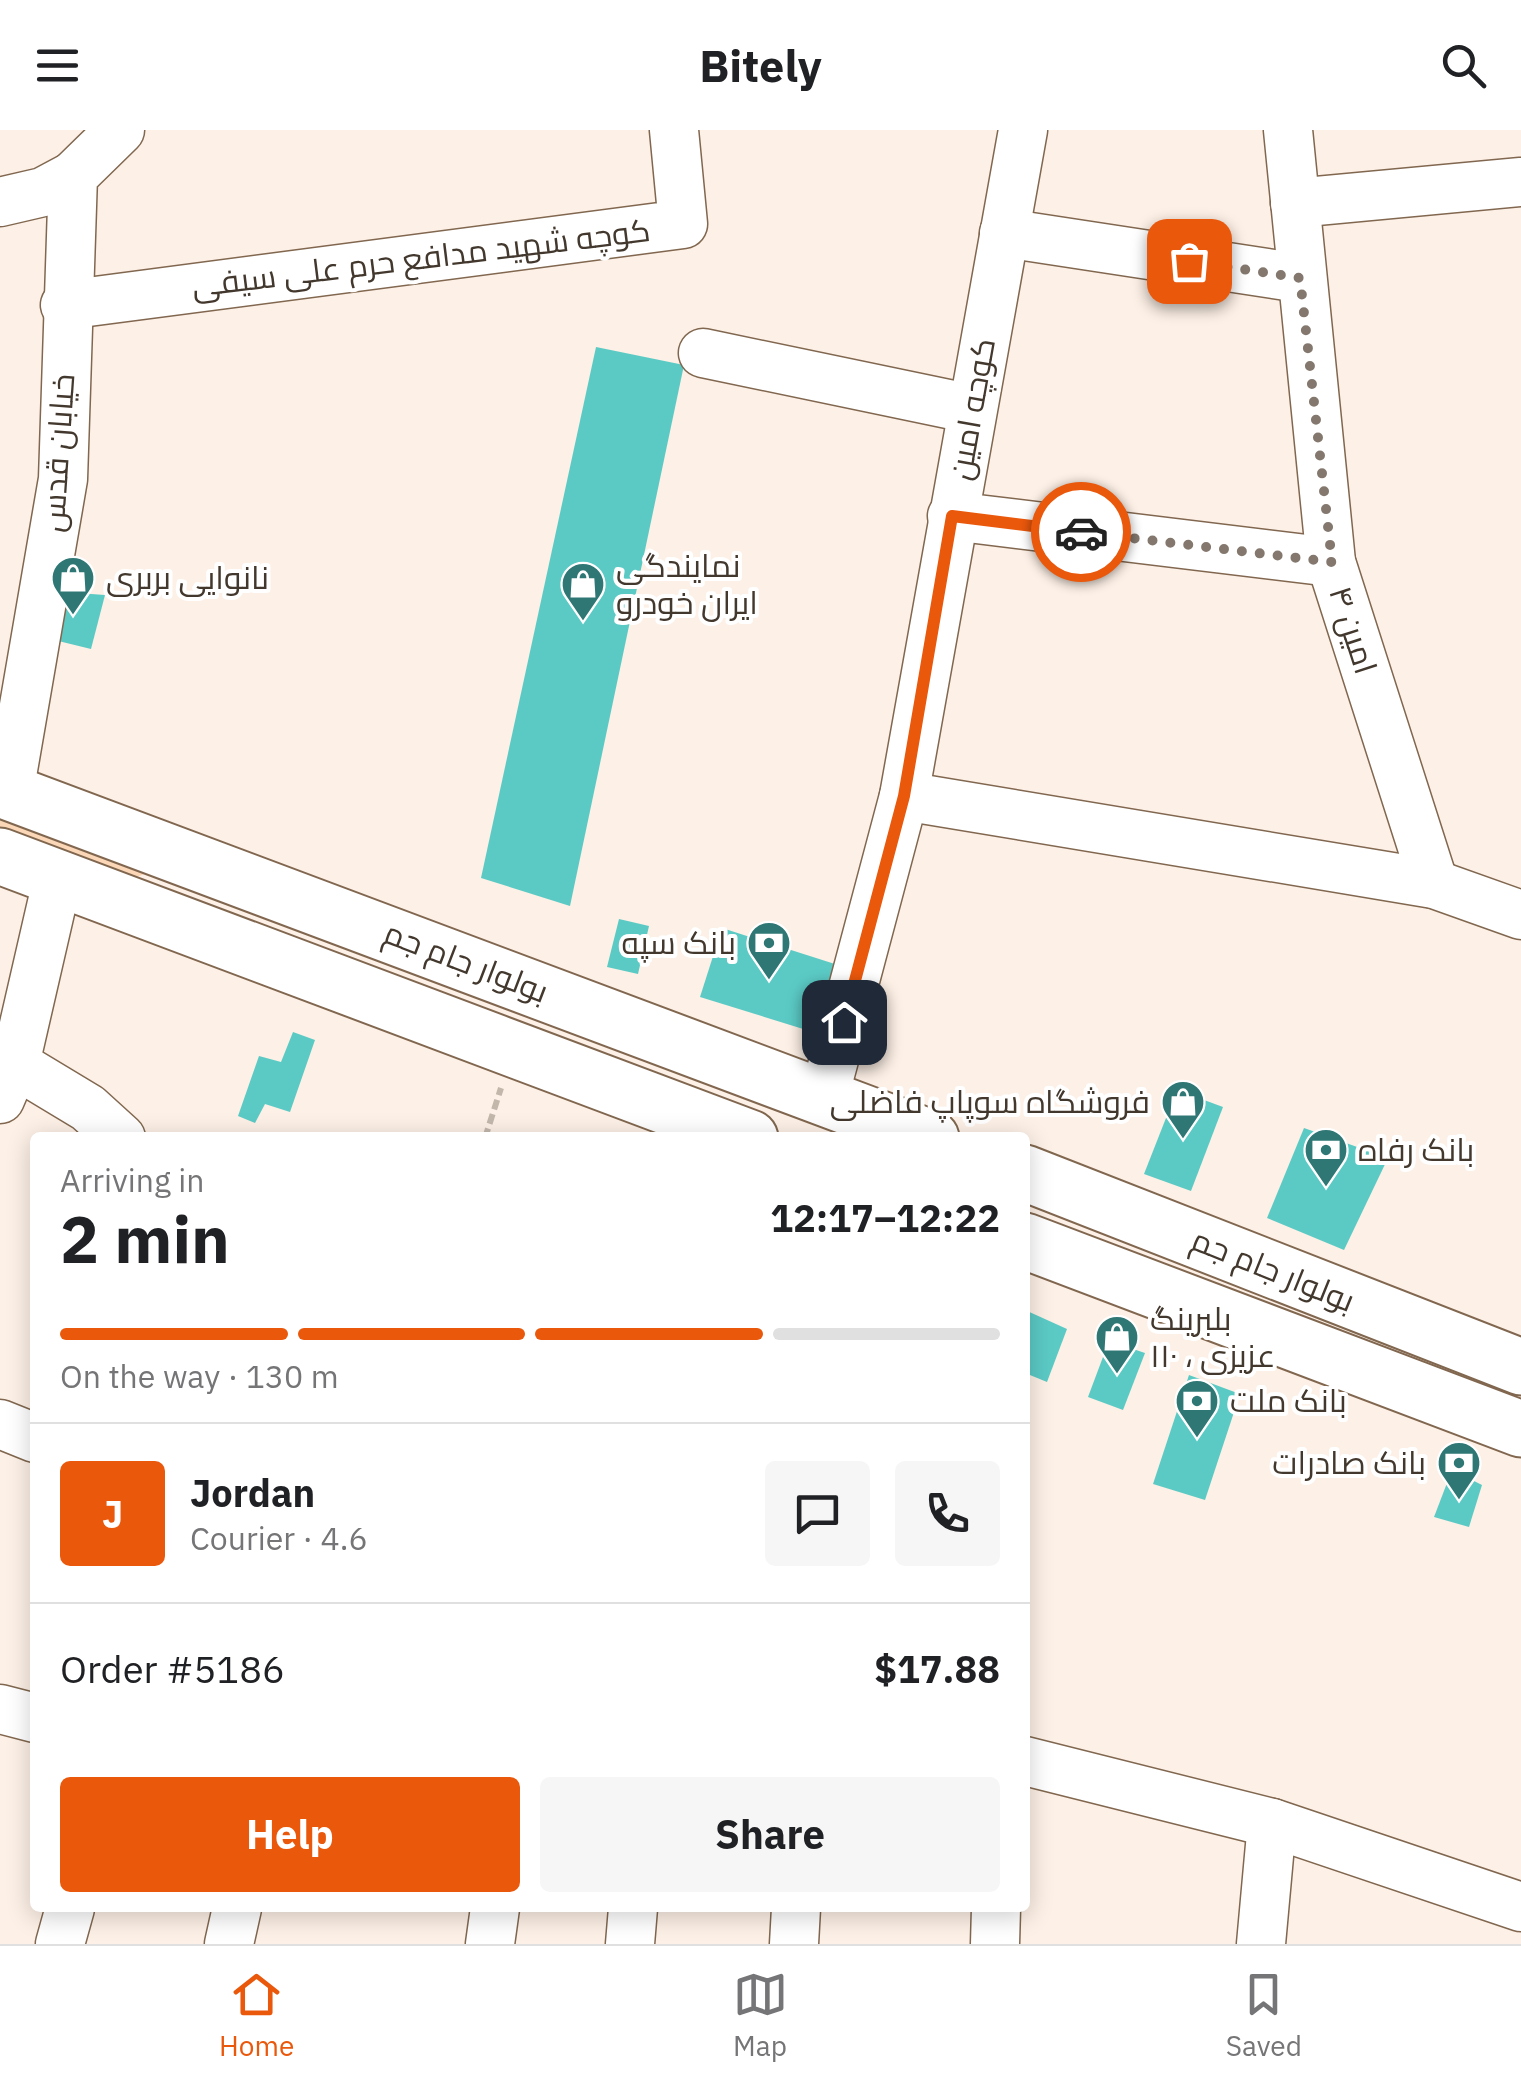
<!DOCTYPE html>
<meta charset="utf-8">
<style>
body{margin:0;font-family:"IBM Plex Sans",Cairo,sans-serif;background:#f6f6f6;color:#202124;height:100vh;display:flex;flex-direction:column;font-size:38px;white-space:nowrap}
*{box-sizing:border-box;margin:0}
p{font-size:32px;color:#757577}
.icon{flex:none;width:55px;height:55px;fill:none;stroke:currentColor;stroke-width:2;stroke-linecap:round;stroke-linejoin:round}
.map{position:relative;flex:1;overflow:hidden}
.panel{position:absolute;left:30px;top:1002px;width:1000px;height:780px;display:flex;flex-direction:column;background:#fff;border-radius:10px;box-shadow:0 5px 25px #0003}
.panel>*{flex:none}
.pin{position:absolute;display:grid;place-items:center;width:85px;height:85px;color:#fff;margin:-42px;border-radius:20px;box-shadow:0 5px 15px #0006}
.courier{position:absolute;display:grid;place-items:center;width:100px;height:100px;margin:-50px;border:8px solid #ea580c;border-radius:50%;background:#fff;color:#222;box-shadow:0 2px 12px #0007}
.summary em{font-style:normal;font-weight:800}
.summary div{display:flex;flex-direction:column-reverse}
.summary{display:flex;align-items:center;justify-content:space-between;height:170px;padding:0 30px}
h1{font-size:65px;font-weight:800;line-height:75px}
.bar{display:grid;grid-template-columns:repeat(4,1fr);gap:15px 10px;align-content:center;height:120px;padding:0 30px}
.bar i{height:12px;border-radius:8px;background:#e0e0e0}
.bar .on{background:#ea580c}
.bar p{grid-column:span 4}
.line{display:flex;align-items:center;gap:25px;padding:0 30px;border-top:2px solid #e0e0e0}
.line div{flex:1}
.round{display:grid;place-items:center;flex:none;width:105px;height:105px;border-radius:10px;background:#f6f6f6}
.button{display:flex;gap:20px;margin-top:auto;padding:20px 30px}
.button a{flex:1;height:115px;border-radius:10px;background:#ea580c;color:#fff;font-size:40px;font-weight:800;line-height:115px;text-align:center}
.button a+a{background:#f6f6f6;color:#202124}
header{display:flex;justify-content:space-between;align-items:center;height:130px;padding:0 30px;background:#fff;font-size:45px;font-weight:800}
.dock{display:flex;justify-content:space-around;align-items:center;height:140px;border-top:2px solid #e0e0e0;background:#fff;font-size:28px;color:#757577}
.dock a{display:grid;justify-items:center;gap:5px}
.dock .on{color:#ea580c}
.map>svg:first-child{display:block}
.green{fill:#fbd7b7}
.building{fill:#5bcac5}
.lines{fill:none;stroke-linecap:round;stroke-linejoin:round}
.minor-casing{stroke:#81674f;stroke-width:51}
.major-casing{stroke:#81674f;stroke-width:59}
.path{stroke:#c3b7ac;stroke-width:6;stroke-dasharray:10 5;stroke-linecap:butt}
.minor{stroke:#fff;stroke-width:48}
.major{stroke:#fff;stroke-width:55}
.done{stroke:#84786e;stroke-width:10;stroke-dasharray:0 18}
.route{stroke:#ea580c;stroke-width:12}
.labels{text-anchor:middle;stroke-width:8;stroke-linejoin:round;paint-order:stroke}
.street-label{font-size:32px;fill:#43382d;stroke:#fff}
.poi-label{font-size:32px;fill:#43382d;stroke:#fff;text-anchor:start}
</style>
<header><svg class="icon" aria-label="menu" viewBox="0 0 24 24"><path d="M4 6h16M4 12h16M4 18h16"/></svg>Bitely<svg class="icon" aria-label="search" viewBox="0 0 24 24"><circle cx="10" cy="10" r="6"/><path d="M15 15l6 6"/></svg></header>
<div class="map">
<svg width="1521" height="1814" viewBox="0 0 1521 1814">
<rect width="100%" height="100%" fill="#fdf0e6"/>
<!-- green -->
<path class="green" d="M0 680 147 743 134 748 0 697Z"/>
<!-- building -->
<g class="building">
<path d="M596 217 684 235 570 776 481 748Z"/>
<path d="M50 461 105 465 91 519 42 507Z"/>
<path d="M619 789 649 796 638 844 607 837Z"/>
<path d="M722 798 838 835 816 903 700 867Z"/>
<path d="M293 902 315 910 290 982 265 974 255 993 238 986 259 926 281 932Z"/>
<path d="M1177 960 1223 977 1191 1061 1144 1044Z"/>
<path d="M1304 998 1388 1028 1344 1120 1267 1088Z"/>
<path d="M1025 1180 1067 1199 1047 1252 1025 1243Z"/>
<path d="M1109 1211 1145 1223 1123 1280 1088 1267Z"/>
<path d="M1189 1245 1240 1264 1205 1370 1153 1354Z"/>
<path d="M1452 1340 1482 1355 1469 1397 1434 1387Z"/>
</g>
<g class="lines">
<defs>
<g id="minor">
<path d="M1288 0 1331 432 1434 754"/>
<path d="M0 72 43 62 73 46"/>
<path d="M1295 73 1521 52"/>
<path d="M1004 103 1300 148"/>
<path d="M65 175 683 94 674 0"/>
<path d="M703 223 972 279"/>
<path d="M952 386 1331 432"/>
<path d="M9 663 63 349 73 46 120 0"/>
<path d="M904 666 1434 754 1521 785"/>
<path d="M15 934 88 978 121 1008"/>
<path d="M824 967 904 666 1023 0"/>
<path d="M0 969 15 934 58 747"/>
<path d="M0 1294 35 1308"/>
<path d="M0 1579 35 1588"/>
<path d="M1025 1631 1272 1693 1521 1777"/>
<path d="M60 1814 70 1778"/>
<path d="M229 1814 237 1778"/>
<path d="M490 1814 495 1778"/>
<path d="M630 1814 633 1778"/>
<path d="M794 1814 796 1778"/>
<path d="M995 1814 996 1778"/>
<path d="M1261 1814 1272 1693"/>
</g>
<g id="major">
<path d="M0 659 931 1008"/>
<path d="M0 726 750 1008"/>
<path d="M1025 1043 1521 1237"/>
<path d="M1025 1111 1521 1299"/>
</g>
</defs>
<!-- minor casing -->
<use href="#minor" class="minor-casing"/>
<!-- major casing -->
<use href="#major" class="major-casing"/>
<!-- path -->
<path class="path" d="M485 1008 501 958"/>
<!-- minor -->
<use href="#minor" class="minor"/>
<!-- major -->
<use href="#major" class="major"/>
</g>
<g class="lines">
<!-- done -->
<path class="done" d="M1081 402 1332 432 1300 148 1189 131"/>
<!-- route -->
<path class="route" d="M844 892 904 666 952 386 1081 402"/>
</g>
<!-- icons -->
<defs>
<symbol id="shop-pin" viewBox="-11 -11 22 30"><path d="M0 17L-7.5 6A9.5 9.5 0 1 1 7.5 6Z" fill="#2e7774" stroke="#fff"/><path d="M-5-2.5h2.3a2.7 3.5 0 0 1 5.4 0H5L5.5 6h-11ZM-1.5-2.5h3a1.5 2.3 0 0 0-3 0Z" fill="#fff"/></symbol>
<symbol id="bank-pin" viewBox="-11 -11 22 30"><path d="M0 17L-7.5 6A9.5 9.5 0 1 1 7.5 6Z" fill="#2e7774" stroke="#fff"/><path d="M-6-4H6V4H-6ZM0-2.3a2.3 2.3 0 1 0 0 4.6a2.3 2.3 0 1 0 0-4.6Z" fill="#fff"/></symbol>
</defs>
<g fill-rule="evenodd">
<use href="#shop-pin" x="48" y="423" width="50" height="68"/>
<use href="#shop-pin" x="558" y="429" width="50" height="68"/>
<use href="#bank-pin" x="744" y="788" width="50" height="68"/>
<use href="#shop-pin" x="1158" y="947" width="50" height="68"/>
<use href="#bank-pin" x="1301" y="995" width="50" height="68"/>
<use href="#shop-pin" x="1092" y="1182" width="50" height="68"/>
<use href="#bank-pin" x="1172" y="1246" width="50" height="68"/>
<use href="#bank-pin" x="1434" y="1308" width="50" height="68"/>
</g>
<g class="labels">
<!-- street labels -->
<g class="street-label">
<text transform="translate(421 128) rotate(-7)" y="11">کوچه شهید مدافع حرم علی سیفی</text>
<text transform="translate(972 279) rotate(-80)" y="11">کوچه امین</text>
<text transform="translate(58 323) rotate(-86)" y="11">خیابان قدس</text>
<text transform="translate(1353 500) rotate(72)" y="11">امین ۴</text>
<text transform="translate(466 832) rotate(21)" y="11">بولوار جام جم</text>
<text transform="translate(1273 1140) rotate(22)" y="11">بولوار جام جم</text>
</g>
<!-- poi labels -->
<g class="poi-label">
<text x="616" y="447">نمایندگی<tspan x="616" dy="37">ایران خودرو</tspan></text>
<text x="106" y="459">نانوایی بربری</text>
<text x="736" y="824" text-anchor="end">بانک سپه</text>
<text x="1150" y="983" text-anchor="end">فروشگاه سوپاپ فاضلی</text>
<text x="1358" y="1031">بانک رفاه</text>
<text x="1150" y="1200">بلبرینگ<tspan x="1150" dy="37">۱۱۰ ، عزیزی</tspan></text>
<text x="1230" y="1282">بانک ملت</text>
<text x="1426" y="1344" text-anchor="end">بانک صادرات</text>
</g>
</g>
</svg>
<div class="pin" style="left:1189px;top:131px;background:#ea580c"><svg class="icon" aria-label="bag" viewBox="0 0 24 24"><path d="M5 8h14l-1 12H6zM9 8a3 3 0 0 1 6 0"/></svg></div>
<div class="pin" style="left:844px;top:892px;background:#1f2937"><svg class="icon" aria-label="home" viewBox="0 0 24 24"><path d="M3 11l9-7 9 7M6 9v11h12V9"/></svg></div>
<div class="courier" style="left:1081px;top:402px"><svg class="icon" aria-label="car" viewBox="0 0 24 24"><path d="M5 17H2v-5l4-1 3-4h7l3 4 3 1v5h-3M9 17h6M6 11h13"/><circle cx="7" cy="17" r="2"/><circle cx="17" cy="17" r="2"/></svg></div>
<section class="panel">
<div class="summary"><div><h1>2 min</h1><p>Arriving in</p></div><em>12:17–12:22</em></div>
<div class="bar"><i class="on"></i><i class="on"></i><i class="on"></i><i></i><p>On the way · 130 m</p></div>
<div class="line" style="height:180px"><b class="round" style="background:#ea580c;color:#fff">J</b><div><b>Jordan</b><p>Courier · 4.6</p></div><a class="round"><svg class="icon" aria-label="chat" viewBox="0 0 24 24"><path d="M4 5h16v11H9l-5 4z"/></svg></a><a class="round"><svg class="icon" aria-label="phone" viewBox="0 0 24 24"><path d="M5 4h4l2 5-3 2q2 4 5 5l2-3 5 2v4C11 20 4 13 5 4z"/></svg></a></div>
<div class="line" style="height:130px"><div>Order #5186</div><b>$17.88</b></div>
<div class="button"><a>Help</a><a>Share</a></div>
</section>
</div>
<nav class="dock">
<a class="on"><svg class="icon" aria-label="home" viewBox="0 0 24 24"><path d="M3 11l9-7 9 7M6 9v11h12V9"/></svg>Home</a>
<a><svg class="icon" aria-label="map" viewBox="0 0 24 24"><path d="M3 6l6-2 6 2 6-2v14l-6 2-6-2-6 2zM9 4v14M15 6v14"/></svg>Map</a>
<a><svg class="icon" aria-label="saved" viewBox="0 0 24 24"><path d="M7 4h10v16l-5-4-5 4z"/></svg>Saved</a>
</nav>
